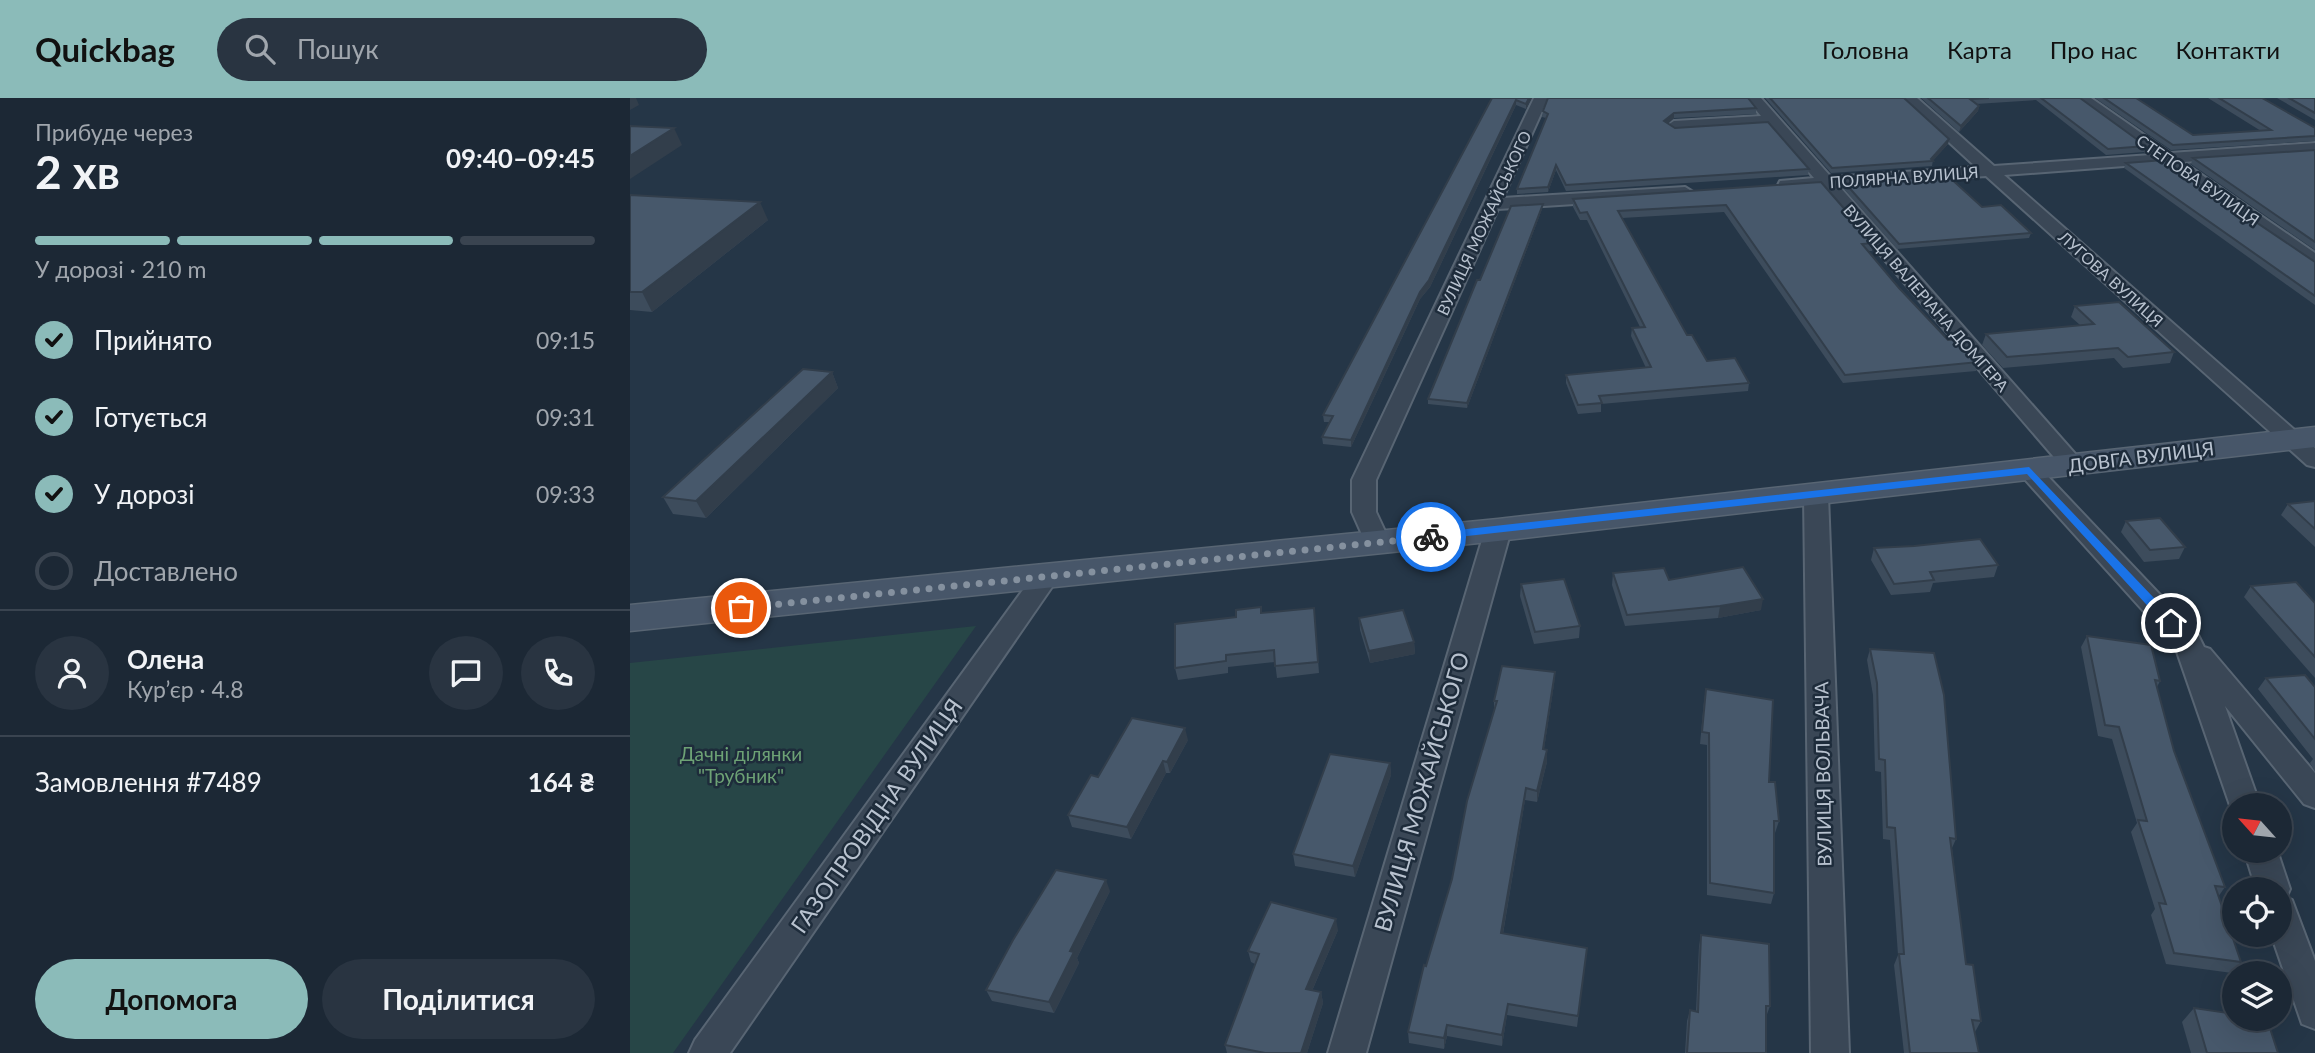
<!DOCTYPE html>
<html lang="uk">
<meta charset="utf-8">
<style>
body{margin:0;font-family:Lato,sans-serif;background:#293441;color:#f1f3f6;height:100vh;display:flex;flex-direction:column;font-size:26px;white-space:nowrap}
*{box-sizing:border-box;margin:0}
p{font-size:23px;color:#a0a6ad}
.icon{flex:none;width:38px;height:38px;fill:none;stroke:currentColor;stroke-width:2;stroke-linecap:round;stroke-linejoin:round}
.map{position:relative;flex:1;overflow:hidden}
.details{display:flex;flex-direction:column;background:#1c2835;width:630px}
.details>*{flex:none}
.needle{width:46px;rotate:297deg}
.tools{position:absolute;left:1592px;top:695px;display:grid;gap:14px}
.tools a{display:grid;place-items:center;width:70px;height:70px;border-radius:50%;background:#1c2835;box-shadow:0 7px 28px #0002,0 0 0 2px #3a4450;font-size:35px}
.pin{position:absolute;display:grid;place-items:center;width:60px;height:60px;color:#fff;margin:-30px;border:4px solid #fff;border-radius:50%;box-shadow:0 2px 7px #0007}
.courier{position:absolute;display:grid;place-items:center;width:70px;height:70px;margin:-35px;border:5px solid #1a73e8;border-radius:50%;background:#fff;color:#222;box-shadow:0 2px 9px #0007}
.headline em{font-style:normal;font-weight:700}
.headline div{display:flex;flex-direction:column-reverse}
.headline{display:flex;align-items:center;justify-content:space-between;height:119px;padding:0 35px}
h1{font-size:46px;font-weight:700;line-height:52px}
.bar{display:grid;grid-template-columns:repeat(4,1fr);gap:10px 7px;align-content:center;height:84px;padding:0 35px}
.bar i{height:9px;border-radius:5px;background:#3a4450}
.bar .selected{background:#8bbbb9}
.bar p{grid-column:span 4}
.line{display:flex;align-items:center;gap:18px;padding:0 35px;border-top:2px solid #3a4450}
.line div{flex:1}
.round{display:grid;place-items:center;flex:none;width:74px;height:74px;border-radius:37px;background:#293441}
ol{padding:0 35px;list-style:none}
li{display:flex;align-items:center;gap:21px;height:77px}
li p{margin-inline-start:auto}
li .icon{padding:7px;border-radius:50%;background:#8bbbb9;color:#111;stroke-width:4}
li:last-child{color:#a0a6ad}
li i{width:38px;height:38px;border:4px solid #3a4450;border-radius:50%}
.primary-button{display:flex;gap:14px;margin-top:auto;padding:14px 35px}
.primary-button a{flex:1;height:80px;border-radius:42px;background:#8bbbb9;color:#111;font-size:28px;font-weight:700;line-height:80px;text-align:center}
.primary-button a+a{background:#293441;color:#f1f3f6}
header{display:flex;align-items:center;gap:42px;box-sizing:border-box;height:98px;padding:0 35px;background:#8bbbb9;color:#111}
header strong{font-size:33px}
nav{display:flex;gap:38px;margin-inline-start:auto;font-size:24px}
.search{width:490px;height:63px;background:#293441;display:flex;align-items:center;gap:18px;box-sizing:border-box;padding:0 24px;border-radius:38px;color:#a0a6ad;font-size:26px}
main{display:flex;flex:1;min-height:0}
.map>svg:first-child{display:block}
.green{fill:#274647}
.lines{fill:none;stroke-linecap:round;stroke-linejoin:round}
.street-casing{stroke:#586573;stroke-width:4}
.secondary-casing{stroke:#586573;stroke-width:3}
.street{fill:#3a4756;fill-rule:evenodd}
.secondary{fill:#475669;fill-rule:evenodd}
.wall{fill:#3d4c5c}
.shaded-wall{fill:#323e4b}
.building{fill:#47586b;stroke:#323e4b;stroke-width:2}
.route{fill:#1a73e8}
.done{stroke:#85919f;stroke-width:7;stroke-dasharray:0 12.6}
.labels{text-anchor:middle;stroke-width:5;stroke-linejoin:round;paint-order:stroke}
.far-street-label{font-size:16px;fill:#b8c2cf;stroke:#1e2c3b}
.street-label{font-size:19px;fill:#b8c2cf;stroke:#1e2c3b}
.park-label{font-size:19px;fill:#6da275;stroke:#1e2c3b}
.near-street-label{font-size:23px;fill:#b8c2cf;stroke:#1e2c3b}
</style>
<header>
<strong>Quickbag</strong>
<div class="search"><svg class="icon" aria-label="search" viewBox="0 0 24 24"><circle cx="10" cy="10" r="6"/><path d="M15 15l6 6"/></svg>Пошук</div>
<nav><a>Головна</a><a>Карта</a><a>Про нас</a><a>Контакти</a></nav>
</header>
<main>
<section class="details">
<div class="headline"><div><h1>2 хв</h1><p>Прибуде через</p></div><em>09:40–09:45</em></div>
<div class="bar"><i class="selected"></i><i class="selected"></i><i class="selected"></i><i></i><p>У дорозі · 210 m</p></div>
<ol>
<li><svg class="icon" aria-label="check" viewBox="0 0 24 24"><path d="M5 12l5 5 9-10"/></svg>Прийнято<p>09:15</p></li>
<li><svg class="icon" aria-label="check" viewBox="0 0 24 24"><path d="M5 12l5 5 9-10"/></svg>Готується<p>09:31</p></li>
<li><svg class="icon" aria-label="check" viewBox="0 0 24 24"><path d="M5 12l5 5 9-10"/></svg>У дорозі<p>09:33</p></li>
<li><i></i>Доставлено</li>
</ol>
<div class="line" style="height:126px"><a class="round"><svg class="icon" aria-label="person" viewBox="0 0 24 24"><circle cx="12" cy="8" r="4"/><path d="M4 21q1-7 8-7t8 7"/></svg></a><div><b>Олена</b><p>Кур’єр · 4.8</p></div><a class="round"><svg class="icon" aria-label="chat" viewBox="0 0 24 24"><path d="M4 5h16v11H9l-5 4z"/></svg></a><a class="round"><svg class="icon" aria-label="phone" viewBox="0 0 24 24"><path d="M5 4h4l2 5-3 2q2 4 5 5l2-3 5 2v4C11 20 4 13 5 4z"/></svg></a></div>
<div class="line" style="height:91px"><div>Замовлення #7489</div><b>164 ₴</b></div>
<div class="primary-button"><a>Допомога</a><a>Поділитися</a></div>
</section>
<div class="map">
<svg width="1685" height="955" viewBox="0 0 1685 955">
<rect width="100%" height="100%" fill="#253647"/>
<!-- green -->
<path class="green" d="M346 528 43 955H0V565Z"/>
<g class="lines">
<defs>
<g id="street">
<path d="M904 0H918L873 100 1055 89 1063 94 1055 99 868 111 746 382V414L760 444 756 450H738L722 414V382Z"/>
<path d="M1116 0H1131L1201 79 1346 69 1271 0H1287L1364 68 1521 57 1444 0H1461L1540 55 1685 45V55L1553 64 1685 155V170L1534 65 1374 77 1685 350V369L1677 367 1356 78 1209 88 1455 367 1451 372H1435L1192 89 1150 91 1148 87 1150 83 1184 80 1138 27 1044 33 1036 28 1044 23 1131 18Z"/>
<path d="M1399 365 1407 367 1568 537 1574 549 1580 551 1685 675V710L1674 706 1595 608 1630 707H1605L1603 716 1545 548 1391 377 1387 372 1391 367Z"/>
<path d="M1186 389 1195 392 1198 397 1219 955H1181L1174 397 1177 392Z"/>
<path d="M868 424 877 426 881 432 736 955H698L855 432 859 426Z"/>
<path d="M415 471 424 474 428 480 424 486 100 955H59L65 942 406 474Z"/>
<path d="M1614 752H1647L1660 791 1656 800 1662 802 1685 863V931L1672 926 1641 836H1650V791H1626Z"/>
</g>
<path id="secondary" d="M1685 329V349L868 443 0 533V507L868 421Z"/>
</defs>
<!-- street casing -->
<use href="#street" class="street-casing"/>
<!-- secondary casing -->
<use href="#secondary" class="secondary-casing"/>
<!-- street -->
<use href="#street" class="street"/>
<!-- secondary -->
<use href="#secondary" class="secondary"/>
</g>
<!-- wall -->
<g class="wall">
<path d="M862 0H902L896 11 886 7 800 189 790 201 721 349 693 346 692 339 700 324H694L693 317Z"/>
<path d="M1135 0H1274L1319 41 1318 46 1303 62 1302 68 1201 75Z"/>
<path d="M1291 0H1450L1516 48 1514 54 1476 57 1406 2 1346 6 1349 8 1348 13 1329 34Z"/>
<path d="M1465 0H1506L1563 37 1631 33 1578 0H1632L1685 30V43L1541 52Z"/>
<path d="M1647 0H1685V22Z"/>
<path d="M1126 10V16L1044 20 1038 26 1045 30 1179 71 1178 77 936 93 926 72 918 94 887 96V91L916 20 912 19 913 13Z"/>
<path d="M1685 52V152L1561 66 1563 60Z"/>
<path d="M1496 65 1685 164V207L1494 70Z"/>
<path d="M1191 84 1244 145 1242 153H1237L1269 190 1318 242 1349 264 1346 273 1213 285 1094 114 992 120 1057 237 1077 263 1119 285 1118 293 971 306V314L948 316 936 285V277L1016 270 1001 238 1002 230 1010 229 957 122H950L943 109V101Z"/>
<path d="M1215 85 1352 109 1401 135 1399 140 1267 151 1213 90Z"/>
<path d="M0 97 138 122 22 214 0 212Z"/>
<path d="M912 111 837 310 798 306V301L850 182Z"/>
<path d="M1445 208 1544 254 1540 265 1493 270 1484 260 1373 270 1352 247 1356 236 1450 227 1441 219Z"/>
<path d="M202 274 208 290 76 420 43 416 33 399Z"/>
<path d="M1685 403V449L1651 417 1658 406Z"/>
<path d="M1496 423 1555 449 1549 461 1514 464 1491 434Z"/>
<path d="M1244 450 1368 467 1364 479 1303 485 1300 494 1261 497 1241 462Z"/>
<path d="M983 475 1039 482 1131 512 1088 520 995 528 982 487Z"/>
<path d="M891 486 950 528 949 540 904 546 890 498Z"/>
<path d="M1621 488 1685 505V580L1614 499Z"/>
<path d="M632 515 685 521 689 575 647 580 645 564 598 569V575L548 582 545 570Z"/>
<path d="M729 520 784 544 785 556 740 565 730 532Z"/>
<path d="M1457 538 1530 583 1527 589 1544 653 1595 789 1588 799 1611 864 1602 875 1536 866 1521 817 1525 811 1501 734 1507 725 1482 641 1468 638 1451 549Z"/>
<path d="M1240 551 1326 741 1322 750 1336 866 1351 923 1345 934 1349 955H1274L1264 867 1268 857 1260 742 1253 741 1251 674 1245 673 1243 597 1237 562Z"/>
<path d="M925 574 924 586 914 651 917 652V664L907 704 895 702 873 836 957 850 947 929 877 917 872 948 817 938 814 951 779 945 778 934 822 781 864 614V603Z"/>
<path d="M1636 580 1685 589V674L1680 665 1683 661 1628 591Z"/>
<path d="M1076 591 1139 684 1149 723 1145 735H1144V795L1141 806 1077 797V647L1070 646 1074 603Z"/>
<path d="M558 642 540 675H536L501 741 442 729 438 717 468 679Z"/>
<path d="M760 665 761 677 725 779 665 768 663 756Z"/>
<path d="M480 793 447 860 449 865 424 915 362 903 356 892Z"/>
<path d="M708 832 682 893 691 894 693 905 677 955H597L595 947 625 866 621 864 618 853Z"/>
<path d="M1071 837 1140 908 1136 919V955H1055L1057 923 1060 912 1066 913 1069 848Z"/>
<path d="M1564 910 1648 955H1561L1552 924Z"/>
</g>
<!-- shaded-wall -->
<g class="shaded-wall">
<path d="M0 0H6L9 7 0 12Z"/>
<path d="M899 0H902L896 11V6Z"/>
<path d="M886 2V7L800 189 790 201 721 349V342L790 194Z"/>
<path d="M1349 8 1348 13 1329 34 1331 28Z"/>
<path d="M1044 15V20L1034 29V23Z"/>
<path d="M44 30 52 47 0 81V58Z"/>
<path d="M1319 41 1318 46 1303 63 1301 61Z"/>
<path d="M926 67V72L918 94V89Z"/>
<path d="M130 104 138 122 22 214 12 194Z"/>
<path d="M913 106 912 111 837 310V305Z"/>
<path d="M202 274 208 290 76 420 66 403Z"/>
<path d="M1133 501 1131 512 1088 520 1090 508Z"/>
<path d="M784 544 785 556 740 565 739 553Z"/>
<path d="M925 574 924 586 912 663 913 651Z"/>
<path d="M555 630 558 642 540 675 537 664Z"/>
<path d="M917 652V664L907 704V693Z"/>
<path d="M533 663 536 675 501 741 497 729Z"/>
<path d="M760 665 761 677 725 779 723 768Z"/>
<path d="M896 690 895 702 871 847V835Z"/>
<path d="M476 782 480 793 447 860 449 865 424 915 419 904 440 853Z"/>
<path d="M706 821 708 832 678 902 676 891Z"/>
<path d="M691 894 693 905 677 955H671Z"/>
<path d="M878 906 877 917 872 948V937Z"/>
<path d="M817 927V938L814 951V940Z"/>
</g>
<!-- building -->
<g class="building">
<path d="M862 0H899L896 6 886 2 799 182 790 194 721 342 692 339 703 318 693 317Z"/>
<path d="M918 0H1118L1126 10 1044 15 1034 23 1045 30 1138 24 1179 71 936 87 926 67 918 89 887 91 918 16 913 13Z"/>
<path d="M1140 0H1274L1319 41 1301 61 1303 63 1202 70Z"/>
<path d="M1298 0H1359L1340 1 1349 8 1331 28Z"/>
<path d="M1411 0H1450L1516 48 1478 51Z"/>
<path d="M1474 0H1506L1563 37 1641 32 1589 0H1632L1685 30V38L1543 47Z"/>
<path d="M1659 0H1685V15Z"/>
<path d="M0 28 44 30 0 58Z"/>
<path d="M1685 52V144L1563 60Z"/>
<path d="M1534 62 1685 164V198L1496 65Z"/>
<path d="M1318 78 1352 109 1371 107 1401 135 1269 146 1215 85Z"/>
<path d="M1191 84 1244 145 1232 146 1269 190 1318 242 1328 241 1349 264 1215 277 1096 107 988 113 1057 237H1062L1077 263 1105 260 1119 285 969 298 972 305 948 307 936 277 1021 269 1002 230 1015 229 957 114 950 115 943 101Z"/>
<path d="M0 97 130 104 12 194H0Z"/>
<path d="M913 106 837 305 798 301 847 182H850L881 108Z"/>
<path d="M1489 204 1544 254 1498 259 1488 250 1377 259 1356 236 1464 226 1445 208Z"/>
<path d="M173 271 202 274 66 403 33 399Z"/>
<path d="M1685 403V431L1658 406Z"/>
<path d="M1530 420 1555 449 1520 452 1496 423Z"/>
<path d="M1350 441 1368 467 1300 474 1304 482 1264 486 1244 450 1284 448Z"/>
<path d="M1113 469 1133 501 1090 508 997 517 983 475 1034 470 1039 482Z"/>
<path d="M934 481 950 528 905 534 891 486Z"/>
<path d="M1666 484 1685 505V559L1621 488Z"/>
<path d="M631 509V515L684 510 688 564 645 568 644 552 596 557V563L545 570V526L606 519V512Z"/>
<path d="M773 512 784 544 739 553 729 520Z"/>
<path d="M1457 538 1521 547 1530 583 1525 582 1544 653 1595 789 1585 788 1611 864 1544 855 1529 805 1536 806 1508 722 1517 723 1489 629 1475 627Z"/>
<path d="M1240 551 1304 555 1314 597 1326 741 1320 740 1336 866 1343 867 1351 923 1342 922 1349 955H1280L1269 856H1274L1265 730 1257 729 1255 662 1249 661 1247 585Z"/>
<path d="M872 568 925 574 913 651 917 652 907 693 896 690 871 835 957 850 948 918 878 906 872 937 817 927 814 940 778 934 794 867 796 868 822 781 837 703 867 603H864Z"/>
<path d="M1675 577 1685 589V641L1636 580Z"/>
<path d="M1076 591 1143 602 1139 684H1145L1149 723H1144V795L1080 785 1079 635 1072 634Z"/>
<path d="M502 620 555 630 537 664 533 663 497 729 438 717 461 677 468 679Z"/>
<path d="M700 656 760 665 723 768 663 756Z"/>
<path d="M426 772 476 782 440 853 444 854 419 904 356 892 383 842Z"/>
<path d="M641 804 706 821 676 891 691 894 671 955H635L595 947 629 856 618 853Z"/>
<path d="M1071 837 1139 846 1140 908H1136V955H1057L1060 912 1068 914Z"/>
<path d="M1564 910 1605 916V920L1637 921 1648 955H1577Z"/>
</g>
<!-- route -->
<path class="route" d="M1399 369 1545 522V528H1536L1397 376 801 442 796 439 801 435Z"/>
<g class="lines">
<!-- done -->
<path class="done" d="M111 510 801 439"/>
</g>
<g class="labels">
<!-- far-street labels -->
<g class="far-street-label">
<text transform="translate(1274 79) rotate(-4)" y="6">ПОЛЯРНА ВУЛИЦЯ</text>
<text transform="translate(1568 82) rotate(35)" y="6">СТЕПОВА ВУЛИЦЯ</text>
<text transform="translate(854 125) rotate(-65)" y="6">ВУЛИЦЯ МОЖАЙСЬКОГО</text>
<text transform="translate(1481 181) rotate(42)" y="6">ЛУГОВА ВУЛИЦЯ</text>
<text transform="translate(1296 200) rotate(49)" y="6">ВУЛИЦЯ ВАЛЕРІАНА ДОМГЕРА</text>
</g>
<!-- street labels -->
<g class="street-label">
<text transform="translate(1511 359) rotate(-7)" y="7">ДОВГА ВУЛИЦЯ</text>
<text transform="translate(1193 676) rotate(-91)" y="7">ВУЛИЦЯ ВОЛЬВАЧА</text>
</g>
<!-- park labels -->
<g class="park-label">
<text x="111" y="663">Дачні ділянки<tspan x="111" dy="22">"Трубник"</tspan></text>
</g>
<!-- near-street labels -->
<g class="near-street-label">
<text transform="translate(792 694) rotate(-74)" y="8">ВУЛИЦЯ МОЖАЙСЬКОГО</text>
<text transform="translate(247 718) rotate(-55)" y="8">ГАЗОПРОВІДНА ВУЛИЦЯ</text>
</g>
</g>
</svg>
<div class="tools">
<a><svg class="needle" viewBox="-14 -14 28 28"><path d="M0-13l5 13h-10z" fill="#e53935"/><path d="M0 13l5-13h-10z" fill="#a0a6ad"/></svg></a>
<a><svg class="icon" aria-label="locate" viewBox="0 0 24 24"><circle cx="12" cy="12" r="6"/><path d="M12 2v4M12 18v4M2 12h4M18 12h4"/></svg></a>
<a><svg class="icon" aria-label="layers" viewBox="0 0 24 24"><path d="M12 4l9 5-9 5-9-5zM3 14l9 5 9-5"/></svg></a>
</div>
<div class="pin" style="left:111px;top:510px;background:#ea580c"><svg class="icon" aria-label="bag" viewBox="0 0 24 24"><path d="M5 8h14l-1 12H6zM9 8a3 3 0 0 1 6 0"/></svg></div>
<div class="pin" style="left:1541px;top:525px;background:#1f2937"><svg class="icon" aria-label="home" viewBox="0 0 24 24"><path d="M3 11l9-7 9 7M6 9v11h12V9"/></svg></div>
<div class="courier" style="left:801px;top:439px"><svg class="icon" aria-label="bike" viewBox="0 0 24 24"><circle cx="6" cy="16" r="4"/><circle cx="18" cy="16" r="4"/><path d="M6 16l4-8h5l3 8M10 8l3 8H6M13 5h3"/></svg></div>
</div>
</main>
